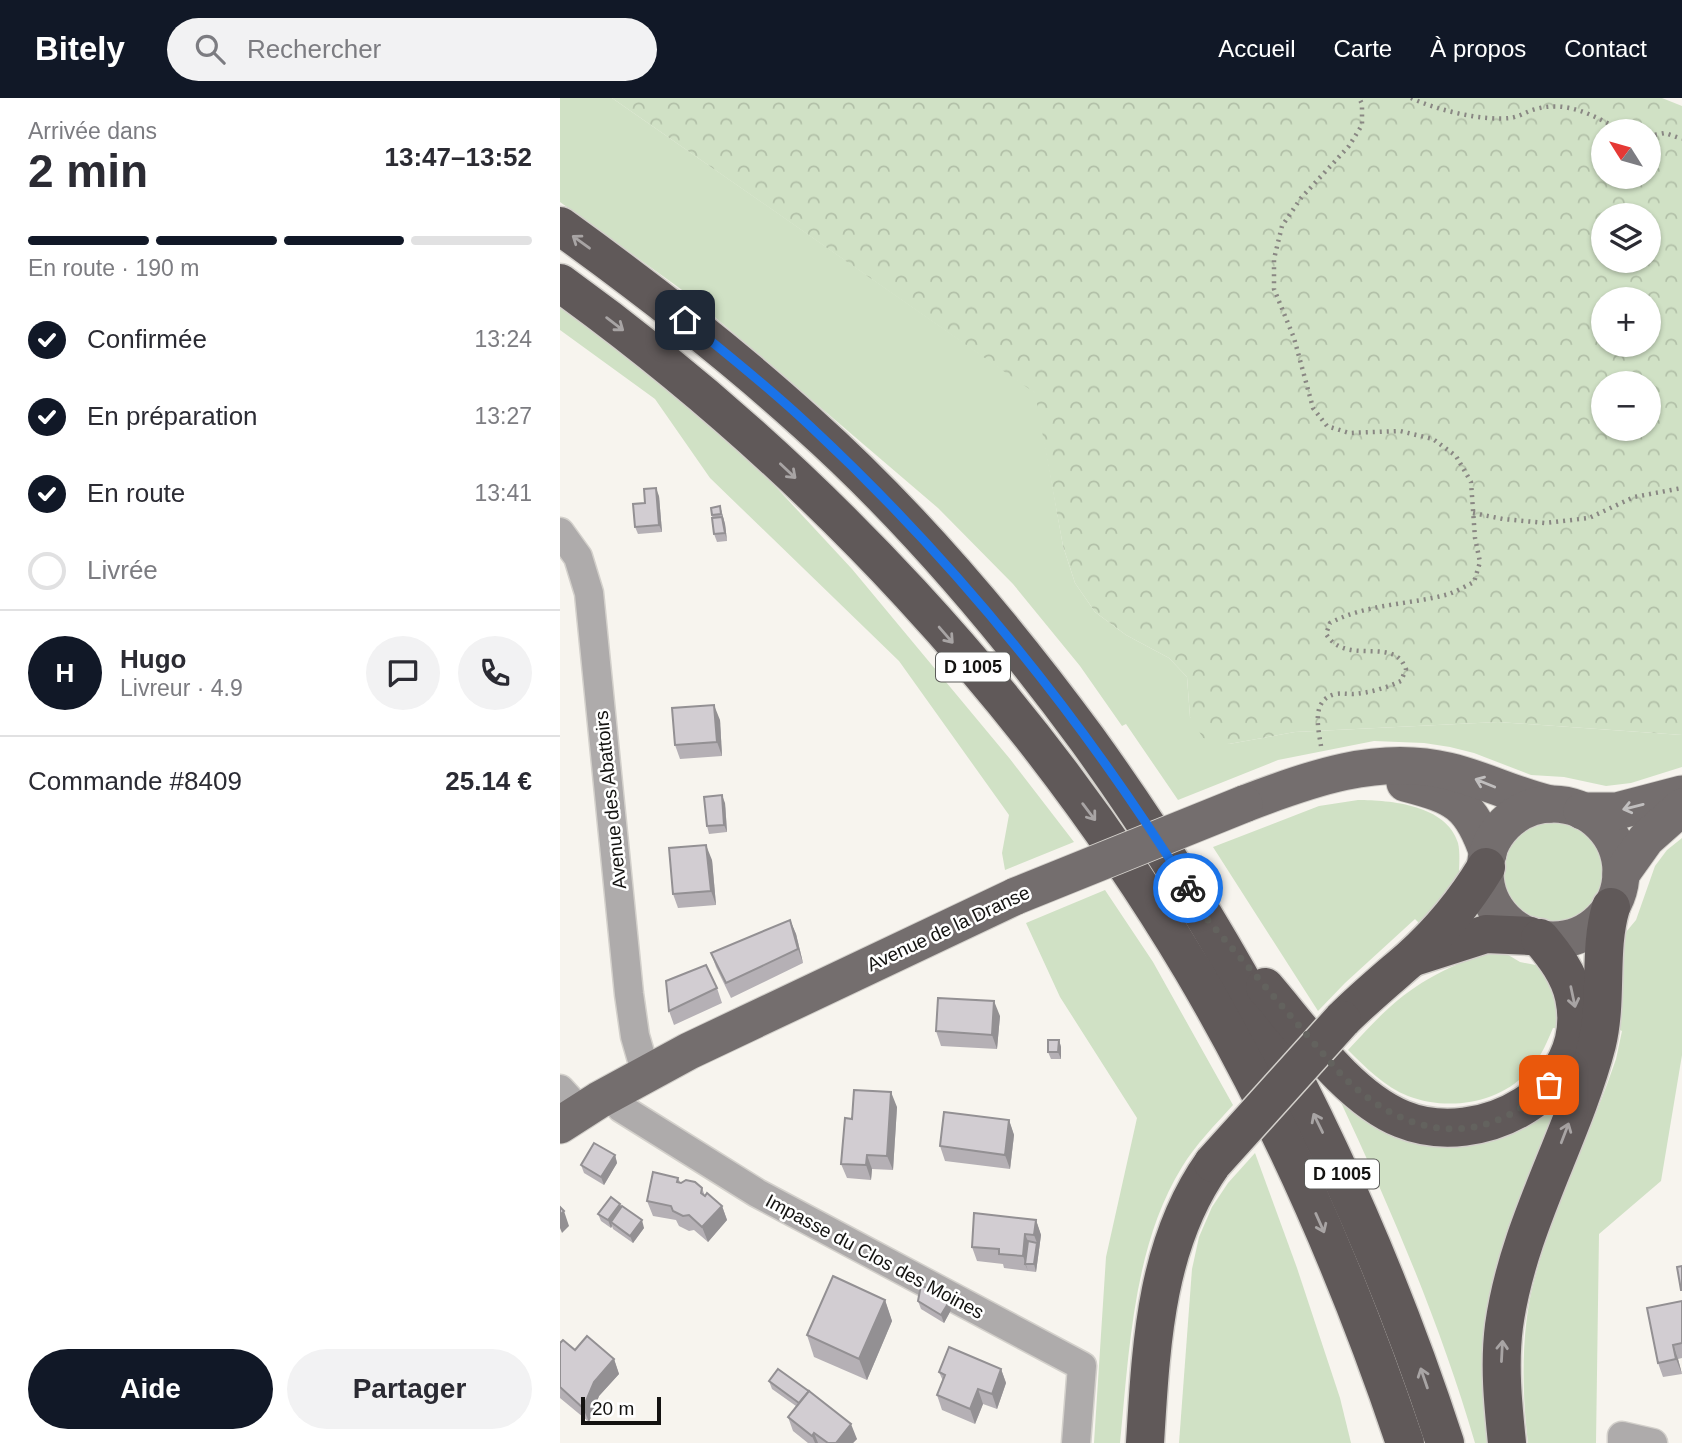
<!DOCTYPE html>
<html lang="fr">
<meta charset="utf-8">
<style>
body{margin:0;font-family:Helvetica,sans-serif;background:#f2f2f3;color:#2b2b33;height:100vh;display:flex;flex-direction:column;font-size:26px;white-space:nowrap}
*{box-sizing:border-box;margin:0}
p{font-size:23px;color:#7c7c81}
.icon{flex:none;width:38px;height:38px;fill:none;stroke:currentColor;stroke-width:2;stroke-linecap:round;stroke-linejoin:round}
.map{position:relative;flex:1;overflow:hidden}
.sheet{display:flex;flex-direction:column;background:#fff;width:560px}
.sheet>*{flex:none}
.needle{width:46px;rotate:307deg}
.buttons{position:absolute;left:1031px;top:21px;display:grid;gap:14px}
.buttons a{display:grid;place-items:center;width:70px;height:70px;border-radius:50%;background:#fff;box-shadow:0 2px 5px #0004;font-size:35px}
.scale{position:absolute;left:21px;bottom:18px;width:80px;box-sizing:border-box;padding-left:7px;border:4px solid #141311;border-top:0;font-size:19px;line-height:24px;white-space:nowrap;color:#141311;-webkit-text-stroke:5px #fff;paint-order:stroke}
.pin{position:absolute;display:grid;place-items:center;width:60px;height:60px;color:#fff;margin:-30px;border-radius:14px;box-shadow:0 4px 10px #0006}
.courier{position:absolute;display:grid;place-items:center;width:70px;height:70px;margin:-35px;border:5px solid #1a73e8;border-radius:50%;background:#fff;color:#222;box-shadow:0 2px 9px #0007}
.overview em{font-style:normal;font-weight:800}
.overview div{display:flex;flex-direction:column-reverse}
.overview{display:flex;align-items:center;justify-content:space-between;height:119px;padding:0 28px}
h1{font-size:46px;font-weight:800;line-height:52px}
.bar{display:grid;grid-template-columns:repeat(4,1fr);gap:10px 7px;align-content:center;height:84px;padding:0 28px}
.bar i{height:9px;border-radius:5px;background:#e1e1e2}
.bar .active{background:#111827}
.bar p{grid-column:span 4}
.line{display:flex;align-items:center;gap:18px;padding:0 28px;border-top:2px solid #e1e1e2}
.line div{flex:1}
.round{display:grid;place-items:center;flex:none;width:74px;height:74px;border-radius:37px;background:#f2f2f3}
ol{padding:0 28px;list-style:none}
li{display:flex;align-items:center;gap:21px;height:77px}
li p{margin-inline-start:auto}
li .icon{padding:7px;border-radius:50%;background:#111827;color:#fff;stroke-width:4}
li:last-child{color:#7c7c81}
li i{width:38px;height:38px;border:4px solid #e1e1e2;border-radius:50%}
.action{display:flex;gap:14px;margin-top:auto;padding:14px 28px}
.action a{flex:1;height:80px;border-radius:42px;background:#111827;color:#fff;font-size:28px;font-weight:800;line-height:80px;text-align:center}
.action a+a{background:#f2f2f3;color:#2b2b33}
header{display:flex;align-items:center;gap:42px;box-sizing:border-box;height:98px;padding:0 35px;background:#111827;color:#fff}
header strong{font-size:33px}
nav{display:flex;gap:38px;margin-inline-start:auto;font-size:24px}
.search{width:490px;height:63px;background:#f2f2f3;display:flex;align-items:center;gap:18px;box-sizing:border-box;padding:0 24px;border-radius:38px;color:#7c7c81;font-size:26px}
main{display:flex;flex:1;min-height:0}
.map>svg:first-child{display:block}
.green{fill:#d0e1c5}
.forest{fill:url(#forest-crowns);fill-rule:evenodd}
.lines{fill:none;stroke-linecap:round;stroke-linejoin:round}
.minor-casing{stroke:#d3d0cb;stroke-width:31}
.major-casing{stroke:#d3d0cb;stroke-width:39}
.highway-casing{stroke:#d3d0cb;stroke-width:41}
.path{stroke:#898783;stroke-width:4.5;stroke-dasharray:2 5;stroke-linecap:butt}
.minor{stroke:#aeabab;stroke-width:28}
.major{stroke:#746e6e;stroke-width:37}
.highway{stroke:#605959;stroke-width:38}
.major-bridge-casing{stroke:#d3d0cb;stroke-width:39;stroke-linecap:butt}
.highway-bridge-casing{stroke:#d3d0cb;stroke-width:41;stroke-linecap:butt}
.major-bridge{stroke:#746e6e;stroke-width:37}
.highway-bridge{stroke:#605959;stroke-width:38}
.wall{fill:#b5b0b5}
.shaded-wall{fill:#939093}
.building{fill:#d2cdd2;stroke:#939093;stroke-width:2}
.oneway{stroke:#a8a4a4}
.oneway2{stroke:#c0bebe}
.done{stroke:#63625e;stroke-width:7;stroke-dasharray:0 12.6}
.route{stroke:#1a73e8;stroke-width:9}
.labels{text-anchor:middle;stroke-width:5;stroke-linejoin:round;paint-order:stroke}
.shield{fill:#fff;stroke:#5a5a58;stroke-width:2}
.shield-label{font-size:18px;font-weight:bold;fill:#141311}
.street-label{font-size:19px;fill:#141311;stroke:#fff}
</style>
<header>
<strong>Bitely</strong>
<div class="search"><svg class="icon" aria-label="search" viewBox="0 0 24 24"><circle cx="10" cy="10" r="6"/><path d="M15 15l6 6"/></svg>Rechercher</div>
<nav><a>Accueil</a><a>Carte</a><a>À propos</a><a>Contact</a></nav>
</header>
<main>
<section class="sheet">
<div class="overview"><div><h1>2 min</h1><p>Arrivée dans</p></div><em>13:47–13:52</em></div>
<div class="bar"><i class="active"></i><i class="active"></i><i class="active"></i><i></i><p>En route · 190 m</p></div>
<ol>
<li><svg class="icon" aria-label="check" viewBox="0 0 24 24"><path d="M5 12l5 5 9-10"/></svg>Confirmée<p>13:24</p></li>
<li><svg class="icon" aria-label="check" viewBox="0 0 24 24"><path d="M5 12l5 5 9-10"/></svg>En préparation<p>13:27</p></li>
<li><svg class="icon" aria-label="check" viewBox="0 0 24 24"><path d="M5 12l5 5 9-10"/></svg>En route<p>13:41</p></li>
<li><i></i>Livrée</li>
</ol>
<div class="line" style="height:126px"><b class="round" style="background:#111827;color:#fff">H</b><div><b>Hugo</b><p>Livreur · 4.9</p></div><a class="round"><svg class="icon" aria-label="chat" viewBox="0 0 24 24"><path d="M4 5h16v11H9l-5 4z"/></svg></a><a class="round"><svg class="icon" aria-label="phone" viewBox="0 0 24 24"><path d="M5 4h4l2 5-3 2q2 4 5 5l2-3 5 2v4C11 20 4 13 5 4z"/></svg></a></div>
<div class="line" style="height:91px"><div>Commande #8409</div><b>25.14 €</b></div>
<div class="action"><a>Aide</a><a>Partager</a></div>
</section>
<div class="map">
<svg width="1122" height="1345" viewBox="0 0 1122 1345">
<defs>
<pattern id="forest-crowns" width="20" height="18" patternUnits="userSpaceOnUse" patternTransform="scale(1.75)"><rect width="20" height="18" fill="#d0e1c5"/><path d="M2 6a3 3 0 1 1 6 0M12 15a3 3 0 1 1 6 0" fill="none" stroke="#b2c0a8"/></pattern>
</defs>
<rect width="100%" height="100%" fill="#f7f4ee"/>
<!-- green -->
<g class="green">
<path d="M0 0H52L476 295 503 448 515 485 535 514 566 537 609 560 627 579 630 619 669 646 735 634 938 624 1122 637V669L1071 685 1046 688 1004 679 971 677 914 655 890 649 864 645 814 643 718 662 618 702 566 626 562 628 520 568 453 486 378 410 129 197 0 104Z"/>
<path d="M0 207 176 346 292 471 450 661 514 744 445 772 442 755 449 717 339 563 150 380 95 301 0 232Z"/>
<path d="M798 702C830 702 887 707 898 745 901 758 898 775 899 788L860 826 855 821 785 885 758 913 653 749 759 708Z"/>
<circle cx="993" cy="774" r="50"/>
<path d="M1122 740V957L1101 1083 1039 1136 1036 1345H968C962 1297 961 1238 972 1191 991 1112 1030 1038 1056 961L1062 933 1058 931 1056 846 1076 822 1095 768 1107 752Z"/>
<path d="M545 792 593 864 673 1007C655 1027 636 1046 622 1069 573 1148 569 1255 560 1345H534L546 1159 577 1020 500 899 466 825Z"/>
<path d="M930 846 960 864 986 869 996 882 1000 931 993 930C987 944 982 957 972 969 943 1005 890 1014 848 998 825 989 805 969 788 952 824 913 846 889 896 867L897 858Z"/>
<path d="M997 997 1005 1004 936 1345H915C880 1225 831 1111 778 998L816 1023Z"/>
<path d="M695 1055 737 1170 780 1300 791 1345H619L632 1171 639 1139 652 1109 668 1085Z"/>
</g>
<!-- forest -->
<path class="forest" d="M52 0H1102L1122 8V637L938 624 735 634 669 646 643 640 630 619 627 579 609 560 566 537 535 514 515 485 503 448 475 295ZM1043 33H1088V79H1043ZM1043 117H1088V163H1043ZM1043 201H1088V247H1043ZM1043 285H1088V331H1043Z"/>
<g class="lines">
<defs>
<g id="minor">
<path d="M0 434 18 459 29 495 69 896 75 938 86 976"/>
<path d="M0 991 21 1014"/>
<path d="M50 996 61 1010 197 1095 522 1268 516 1345"/>
<path d="M1062 1345V1338L1093 1345"/>
</g>
<g id="major">
<path d="M845 685C895 698 911 705 928 756"/>
<path d="M684 706C749 681 818 656 888 673 923 681 955 698 990 706"/>
<circle cx="993" cy="774" r="68"/>
<path d="M1022 713H1057L1122 696"/>
<path d="M1061 776 1086 741 1122 709"/>
<path d="M0 1027 39 1002 129 953 456 798"/>
</g>
<g id="highway">
<path d="M0 128C86 190 169 254 247 325 352 419 444 528 527 641 684 859 802 1090 885 1345"/>
<path d="M0 185C251 366 473 604 632 871 720 1020 790 1181 845 1345"/>
<path d="M854 859 926 836 970 838"/>
<path d="M705 889C743 933 788 999 842 1021 920 1053 1034 993 1014 899 1009 876 995 858 980 840"/>
<path d="M782 922C804 900 827 881 850 861 879 835 906 802 926 769"/>
<path d="M585 1345C591 1249 595 1146 653 1065"/>
<path d="M947 1345C943 1306 939 1267 944 1228 958 1127 1012 1042 1037 946 1048 900 1038 853 1051 809"/>
</g>
</defs>
<!-- minor casing -->
<use href="#minor" class="minor-casing"/>
<!-- major casing -->
<use href="#major" class="major-casing"/>
<!-- highway casing -->
<use href="#highway" class="highway-casing"/>
<!-- path -->
<g class="path">
<path d="M851 0C877 12 921 23 950 20 959 19 967 13 976 11 1007 2 1035 18 1062 33"/>
<path d="M1088 38 1105 35 1122 41"/>
<path d="M913 415 943 421 985 425 1029 420 1074 399 1122 390"/>
<path d="M761 648C758 629 751 601 776 596 782 595 787 596 793 596 809 595 826 590 841 583L846 571C844 568 843 564 840 561 822 544 784 565 766 536L770 525C808 505 850 507 889 496 897 493 906 488 914 484L920 464 915 440 911 384 896 358 873 341 840 333 789 335 767 328 753 310 734 240 714 191V161L722 128 741 100 789 48 802 27V6L799 0"/>
</g>
<!-- minor -->
<use href="#minor" class="minor"/>
<!-- major -->
<use href="#major" class="major"/>
<!-- highway -->
<use href="#highway" class="highway"/>
<defs>
<path id="major-bridge" d="M456 798 684 706"/>
<path id="highway-bridge" d="M653 1065 782 922"/>
</defs>
<!-- major-bridge casing -->
<use href="#major-bridge" class="major-bridge-casing"/>
<!-- highway-bridge casing -->
<use href="#highway-bridge" class="highway-bridge-casing"/>
<!-- major-bridge -->
<use href="#major-bridge" class="major-bridge"/>
<!-- highway-bridge -->
<use href="#highway-bridge" class="highway-bridge"/>
</g>
<!-- wall -->
<g class="wall">
<path d="M99 398 102 434 78 436 75 429 85 405Z"/>
<path d="M160 408 165 426 167 443 157 444 154 436 152 417Z"/>
<path d="M160 622 162 658 120 661 115 647Z"/>
<path d="M165 705 167 734 149 736 147 728Z"/>
<path d="M152 762 156 807 118 810 113 796Z"/>
<path d="M230 822 236 836 243 865 171 900 156 869 151 855Z"/>
<path d="M157 890 162 905 114 927 109 913Z"/>
<path d="M440 918 437 951 381 948 376 933Z"/>
<path d="M499 942 501 949V961H491L488 954Z"/>
<path d="M337 1009 333 1072 312 1071 311 1082 287 1080 281 1066 292 1021Z"/>
<path d="M449 1022 454 1037 450 1071 385 1063 380 1048Z"/>
<path d="M55 1057 57 1065 44 1087 24 1075 21 1067Z"/>
<path d="M118 1080 120 1084 142 1090 145 1098 162 1108 167 1122 148 1144 134 1132 129 1133 119 1128 116 1122 93 1118 87 1103Z"/>
<path d="M60 1106 61 1109 84 1130 73 1145 53 1131 52 1128 51 1130 41 1123 38 1116Z"/>
<path d="M476 1122 481 1137 476 1174 444 1170 443 1166 417 1163 412 1149Z"/>
<path d="M325 1202 332 1223 307 1282 254 1259 247 1237Z"/>
<path d="M358 1203 389 1204 391 1212 384 1225 361 1211Z"/>
<path d="M1122 1203V1260L1118 1261 1122 1276 1103 1279 1098 1265Z"/>
<path d="M0 1245 15 1252 54 1261 59 1276 39 1298 29 1324 0 1300Z"/>
<path d="M441 1271 446 1285 437 1311 423 1306 415 1326 382 1312 377 1297 383 1283 379 1274Z"/>
<path d="M209 1283 297 1341 293 1345H248L233 1333 228 1319 236 1308 212 1291Z"/>
</g>
<!-- shaded-wall -->
<g class="shaded-wall">
<path d="M96 390 99 398 102 434 99 427Z"/>
<path d="M160 408 165 426 167 443 165 435Z"/>
<path d="M154 607 160 622 162 658 157 644Z"/>
<path d="M162 697 165 705 167 734 164 727Z"/>
<path d="M146 747 152 762 156 807 151 793Z"/>
<path d="M230 822 236 836 243 865 238 851Z"/>
<path d="M434 903 440 918 437 951 432 937Z"/>
<path d="M499 942 501 949V961L498 954Z"/>
<path d="M331 994 337 1009 333 1072 327 1058Z"/>
<path d="M449 1022 454 1037 450 1071 445 1057Z"/>
<path d="M55 1057 57 1065 44 1087 41 1079Z"/>
<path d="M307 1057 312 1071 311 1082 306 1067Z"/>
<path d="M60 1106 63 1113 51 1124 52 1128 51 1130 48 1122Z"/>
<path d="M162 1108 167 1122 148 1144 142 1129Z"/>
<path d="M4 1113 9 1128 2 1135 0 1130V1117Z"/>
<path d="M82 1122 84 1130 73 1145 70 1138Z"/>
<path d="M476 1122 481 1137 476 1174 474 1166 477 1145 474 1137Z"/>
<path d="M465 1136 471 1151 465 1166 468 1173 463 1158Z"/>
<path d="M325 1202 332 1223 307 1282 299 1261Z"/>
<path d="M389 1204 391 1212 384 1225 381 1217Z"/>
<path d="M1113 1247 1118 1261 1122 1276 1116 1261Z"/>
<path d="M54 1261 59 1276 39 1298 29 1324 23 1310 34 1284Z"/>
<path d="M441 1271 446 1285 437 1311 432 1296Z"/>
<path d="M418 1291 423 1306 415 1326 410 1311Z"/>
<path d="M291 1326 297 1341 293 1345H276Z"/>
<path d="M254 1335 258 1345H255L252 1338Z"/>
</g>
<!-- building -->
<g class="building">
<path d="M96 390 99 427 75 429 73 406 85 405 84 391Z"/>
<path d="M160 408 161 416 152 417 151 410Z"/>
<path d="M162 419 165 435 154 436 152 420Z"/>
<path d="M154 607 157 644 115 647 112 610Z"/>
<path d="M162 697 164 727 147 728 144 699Z"/>
<path d="M146 747 151 793 113 796 109 750Z"/>
<path d="M230 822 238 851 166 885 151 855Z"/>
<path d="M146 867 157 890 109 913 106 883Z"/>
<path d="M378 900 434 903 432 937 376 933Z"/>
<path d="M488 942H499L498 954H488Z"/>
<path d="M294 992 331 994 327 1058 307 1057 306 1067 281 1066 285 1020 292 1021Z"/>
<path d="M384 1014 449 1022 445 1057 380 1048Z"/>
<path d="M34 1045 55 1057 41 1079 21 1067Z"/>
<path d="M93 1074 118 1080 117 1084 121 1085 126 1082 135 1084 142 1090 141 1095 145 1098 147 1095 162 1108 142 1129 129 1117 123 1118 113 1113 111 1108 87 1103Z"/>
<path d="M51 1099 60 1106 48 1122 38 1116Z"/>
<path d="M62 1108 82 1122 70 1138 51 1124Z"/>
<path d="M0 1109 4 1113 0 1117Z"/>
<path d="M414 1115 476 1122 474 1137 465 1136 463 1158 439 1156V1151L412 1149Z"/>
<path d="M468 1143 477 1145 474 1166H465Z"/>
<path d="M1122 1168V1192H1121L1117 1169Z"/>
<path d="M273 1178 325 1202 299 1261 247 1237Z"/>
<path d="M361 1187 389 1204 381 1217 358 1203Z"/>
<path d="M1122 1203V1245L1113 1247 1116 1261 1098 1265 1087 1210Z"/>
<path d="M27 1238 54 1261 34 1284 23 1310 0 1289V1245L3 1242 15 1252Z"/>
<path d="M389 1249 441 1271 432 1296 418 1291 410 1311 377 1297 385 1277 379 1274Z"/>
<path d="M218 1271 250 1294 249 1293 239 1305 209 1283Z"/>
<path d="M249 1293 291 1326 276 1345H268L254 1335 252 1338 228 1319Z"/>
</g>
<!-- one-way arrows -->
<defs><path id="oneway-shaft" d="M-6 0H5M1.5-3L5.5 0L1.5 3" fill="none" stroke-width="1.6" stroke-linecap="round" stroke-linejoin="round" transform="scale(1.75)"/></defs>
<g class="oneway">
<use href="#oneway-shaft" transform="translate(21 144) rotate(-144)"/>
<use href="#oneway-shaft" transform="translate(55 226) rotate(37)"/>
<use href="#oneway-shaft" transform="translate(228 373) rotate(43)"/>
<use href="#oneway-shaft" transform="translate(386 537) rotate(49)"/>
<use href="#oneway-shaft" transform="translate(529 714) rotate(53)"/>
<use href="#oneway-shaft" transform="translate(1013 899) rotate(78)"/>
<use href="#oneway-shaft" transform="translate(758 1025) rotate(-116)"/>
<use href="#oneway-shaft" transform="translate(1005 1035) rotate(-69)"/>
<use href="#oneway-shaft" transform="translate(760 1125) rotate(66)"/>
<use href="#oneway-shaft" transform="translate(942 1253) rotate(-87)"/>
<use href="#oneway-shaft" transform="translate(864 1280) rotate(-109)"/>
</g>
<g class="oneway2">
<use href="#oneway-shaft" transform="translate(925 685) rotate(-158)"/>
<use href="#oneway-shaft" transform="translate(1073 709) rotate(166)"/>
</g>
<g class="lines">
<!-- done -->
<path class="done" d="M628 790 647 821 778 973C840 1039 920 1055 989 987"/>
<!-- route -->
<path class="route" d="M125 222C167 256 210 290 250 328 396 464 522 620 628 790"/>
</g>
<g class="labels">
<!-- shield labels -->
<g class="shield">
<rect x="376" y="554.5" width="74" height="29" rx="5"/>
<rect x="745" y="1061.5" width="74" height="29" rx="5"/>
</g>
<g class="shield-label">
<text x="413" y="575">D 1005</text>
<text x="782" y="1082">D 1005</text>
</g>
<!-- street labels -->
<g class="street-label">
<text transform="translate(50 702) rotate(-96)" y="7">Avenue des Abattoirs</text>
<text transform="translate(388 830) rotate(-25)" y="7">Avenue de la Dranse</text>
<text transform="translate(315 1158) rotate(28)" y="7">Impasse du Clos des Moines</text>
</g>
</g>
</svg>
<div class="buttons">
<a><svg class="needle" viewBox="-14 -14 28 28"><path d="M0-13l5 13h-10z" fill="#e53935"/><path d="M0 13l5-13h-10z" fill="#7c7c81"/></svg></a>
<a><svg class="icon" aria-label="layers" viewBox="0 0 24 24"><path d="M12 4l9 5-9 5-9-5zM3 14l9 5 9-5"/></svg></a>
<a>+</a>
<a>−</a>
</div>
<div class="scale">20 m</div>
<div class="pin" style="left:989px;top:987px;background:#ea580c"><svg class="icon" aria-label="bag" viewBox="0 0 24 24"><path d="M5 8h14l-1 12H6zM9 8a3 3 0 0 1 6 0"/></svg></div>
<div class="pin" style="left:125px;top:222px;background:#1f2937"><svg class="icon" aria-label="home" viewBox="0 0 24 24"><path d="M3 11l9-7 9 7M6 9v11h12V9"/></svg></div>
<div class="courier" style="left:628px;top:790px"><svg class="icon" aria-label="bike" viewBox="0 0 24 24"><circle cx="6" cy="16" r="4"/><circle cx="18" cy="16" r="4"/><path d="M6 16l4-8h5l3 8M10 8l3 8H6M13 5h3"/></svg></div>
</div>
</main>
